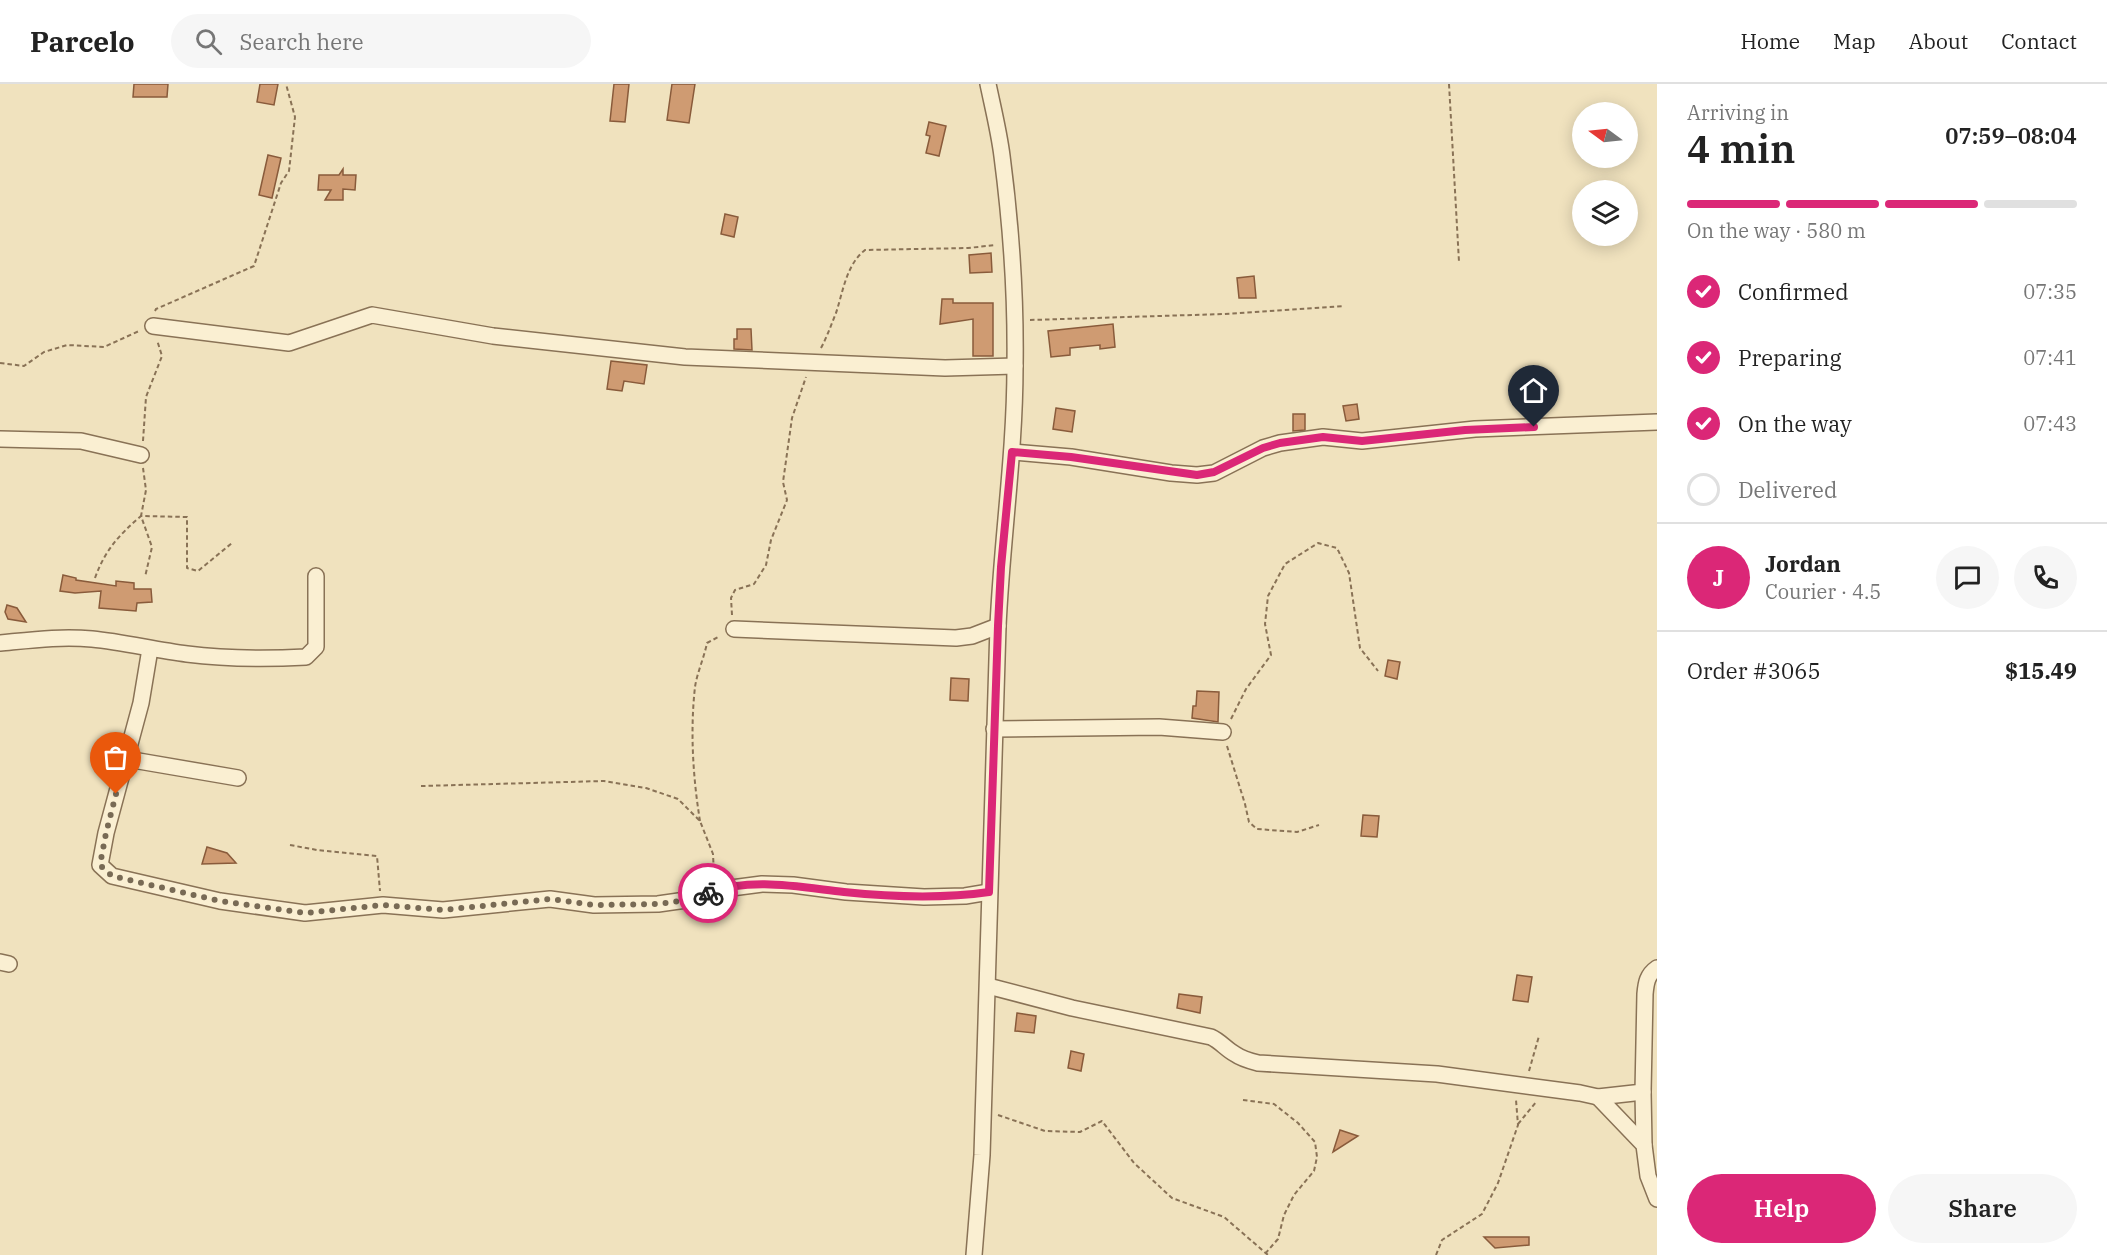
<!DOCTYPE html>
<meta charset="utf-8">
<style>
body{margin:0;font-family:"IBM Plex Serif",serif;background:#f6f6f6;color:#222;height:100vh;display:flex;flex-direction:column;font-size:22px;white-space:nowrap}
*{box-sizing:border-box;margin:0}
p{font-size:20px;color:#767676}
.icon{flex:none;width:33px;height:33px;fill:none;stroke:currentColor;stroke-width:2;stroke-linecap:round;stroke-linejoin:round}
.map{position:relative;flex:1;overflow:hidden}
.side{display:flex;flex-direction:column;background:#fff;width:450px}
.side>*{flex:none}
.needle{width:39px;rotate:285deg}
.buttons{position:absolute;left:1572px;top:18px;display:grid;gap:12px}
.buttons a{display:grid;place-items:center;width:66px;height:66px;border-radius:50%;background:#fff;box-shadow:0 3px 15px #0003;font-size:30px}
.pin{position:absolute;display:grid;place-items:center;width:51px;height:51px;color:#fff;margin:-62px -26px;border-radius:50% 50% 50% 0;rotate:-45deg;box-shadow:0 0 6px #0007}
.pin .icon{rotate:45deg}
.courier{position:absolute;display:grid;place-items:center;width:60px;height:60px;margin:-30px;border:4px solid #db2777;border-radius:50%;background:#fff;color:#222;box-shadow:0 2px 8px #0007}
.summary em{font-style:normal;font-weight:600}
.summary div{display:flex;flex-direction:column-reverse}
.summary{display:flex;align-items:center;justify-content:space-between;height:102px;padding:0 30px}
h1{font-size:39px;font-weight:600;line-height:45px}
.bar{display:grid;grid-template-columns:repeat(4,1fr);gap:9px 6px;align-content:center;height:72px;padding:0 30px}
.bar i{height:8px;border-radius:4px;background:#e0e0e0}
.bar .active{background:#db2777}
.bar p{grid-column:span 4}
.line{display:flex;align-items:center;gap:15px;padding:0 30px;border-top:2px solid #e0e0e0}
.line div{flex:1}
.round{display:grid;place-items:center;flex:none;width:63px;height:63px;border-radius:32px;background:#f6f6f6}
ol{padding:0 30px;list-style:none}
li{display:flex;align-items:center;gap:18px;height:66px}
li p{margin-inline-start:auto}
li .icon{padding:6px;border-radius:50%;background:#db2777;color:#fff;stroke-width:4}
li:last-child{color:#767676}
li i{width:33px;height:33px;border:3px solid #e0e0e0;border-radius:50%}
.action{display:flex;gap:12px;margin-top:auto;padding:12px 30px}
.action a{flex:1;height:69px;border-radius:36px;background:#db2777;color:#fff;font-size:24px;font-weight:600;line-height:69px;text-align:center}
.action a+a{background:#f6f6f6;color:#222}
header{display:flex;align-items:center;gap:36px;box-sizing:border-box;height:84px;padding:0 30px;background:#fff;border-bottom:2px solid #e0e0e0}
header strong{font-size:28px}
nav{display:flex;gap:33px;margin-inline-start:auto;font-size:21px}
.search{width:420px;height:54px;background:#f6f6f6;display:flex;align-items:center;gap:15px;box-sizing:border-box;padding:0 21px;border-radius:33px;color:#767676;font-size:22px}
main{display:flex;flex:1;min-height:0}
.map>svg:first-child{display:block}
.building{fill:#cf9b72;stroke:#895b3b;stroke-width:1.5}
.lines{fill:none;stroke-linecap:round;stroke-linejoin:round}
.street-casing{stroke:#897256;stroke-width:18}
.path{stroke:#897256;stroke-width:2;stroke-dasharray:4.5 3;stroke-linecap:butt}
.street{stroke:#faefd2;stroke-width:15}
.done{stroke:#786a55;stroke-width:6;stroke-dasharray:0 10.8}
.route{stroke:#db2777;stroke-width:8}
</style>
<header>
<strong>Parcelo</strong>
<div class="search"><svg class="icon" aria-label="search" viewBox="0 0 24 24"><circle cx="10" cy="10" r="6"/><path d="M15 15l6 6"/></svg>Search here</div>
<nav><a>Home</a><a>Map</a><a>About</a><a>Contact</a></nav>
</header>
<main>
<div class="map">
<svg width="1657" height="1171" viewBox="0 0 1657 1171">
<rect width="100%" height="100%" fill="#f0e2be"/>
<!-- building -->
<g class="building">
<path d="M134 0H168L167 13H133Z"/>
<path d="M260 0H278L274 21 257 18Z"/>
<path d="M614 0H629L625 38 610 37Z"/>
<path d="M672 0H695L689 39 667 36Z"/>
<path d="M929 38 946 42 939 72 926 69 930 52 926 51Z"/>
<path d="M268 71 281 74 272 114 259 111Z"/>
<path d="M343 85V91H356L355 106 343 105V116H325L331 106H318L319 91H339Z"/>
<path d="M725 130 738 133 734 153 721 150Z"/>
<path d="M991 169 992 188 970 189 969 171Z"/>
<path d="M1254 192 1256 214H1239L1237 194Z"/>
<path d="M942 215H953V219H993V272H973V235L940 240Z"/>
<path d="M1113 240 1115 263 1100 265V261L1070 264V271L1051 273 1048 247Z"/>
<path d="M737 245H751L752 266 734 265V255H737Z"/>
<path d="M611 277 647 281 644 300 624 297 622 307 607 305Z"/>
<path d="M1357 320 1359 335 1346 337 1343 322Z"/>
<path d="M1056 324 1075 327 1072 348 1053 345Z"/>
<path d="M1293 330H1305V346L1293 347Z"/>
<path d="M63 491 76 494V496L116 502V497L134 499V505H151L152 518 137 519 136 527 99 524 101 507 75 509 60 507Z"/>
<path d="M7 521 17 524 26 538 8 535 5 528Z"/>
<path d="M1388 576 1400 578 1397 595 1385 592Z"/>
<path d="M951 594 969 595 968 617 950 616Z"/>
<path d="M1197 607 1219 608 1218 638 1192 634 1193 622H1196Z"/>
<path d="M1363 731 1379 732 1377 753 1361 752Z"/>
<path d="M207 763 227 769 236 779 202 780Z"/>
<path d="M1517 891 1532 893 1528 918 1513 916Z"/>
<path d="M1179 910 1202 913 1200 929 1177 924Z"/>
<path d="M1017 929 1036 932 1034 949 1015 947Z"/>
<path d="M1071 967 1084 970 1081 987 1068 984Z"/>
<path d="M1340 1046 1358 1052 1333 1068Z"/>
<path d="M1484 1153H1529V1161L1495 1164Z"/>
</g>
<g class="lines">
<defs>
<g id="street">
<path d="M153 242 289 259 372 231 493 252 685 273 945 284 1015 282"/>
<path d="M0 355 81 357 141 371"/>
<path d="M1012 368 1071 373 1171 389 1197 391 1214 389 1263 364 1280 359 1323 353 1362 357 1475 345 1657 338"/>
<path d="M734 545 956 554 972 552 998 542"/>
<path d="M0 559C31 556 61 552 92 555 123 558 155 566 187 570 226 575 266 575 306 573L316 563V492"/>
<path d="M150 565 141 619 106 749 100 781 112 792 220 817 305 829 383 821 443 826 550 815 594 821 658 820 686 816 716 806 762 800 793 801 846 808 924 813 965 812 989 808"/>
<path d="M994 645 1159 643 1223 648"/>
<path d="M127 675 238 694"/>
<path d="M0 878 9 880"/>
<path d="M988 902 1072 924 1211 953C1220 957 1226 965 1235 970 1242 975 1250 977 1258 979L1437 990 1580 1009 1598 1013 1643 1008 1645 910C1646 899 1647 891 1657 884"/>
<path d="M1643 1008 1644 1061"/>
<path d="M1598 1013 1644 1061 1648 1092 1657 1115"/>
<path d="M974 1171 982 1071 998 542C1002 455 1015 369 1015 282 1016 212 1011 141 1002 72 999 48 993 24 988 0"/>
</g>
</defs>
<!-- street casing -->
<use href="#street" class="street-casing"/>
<!-- path -->
<g class="path">
<path d="M1449 0 1459 178"/>
<path d="M155 227 156 225 254 182 281 99 289 87 295 33 286 0"/>
<path d="M1030 236 1224 230 1344 222"/>
<path d="M821 264C827 253 831 241 836 229 843 208 846 181 865 166L968 164 996 161"/>
<path d="M0 279 24 282 44 268 67 261 104 263 139 247"/>
<path d="M143 357 146 313 162 272 157 256"/>
<path d="M143 384 146 406 141 432 152 463 145 493"/>
<path d="M95 494C105 466 119 451 141 432L187 433V484L198 487 232 459"/>
<path d="M732 531 731 514 735 506 754 500 766 481 771 456 787 416 783 398 792 334 806 293"/>
<path d="M1231 635 1246 605 1271 571 1265 540 1268 512 1285 480 1318 459 1337 464 1349 489 1360 564 1378 587"/>
<path d="M1227 662 1245 720 1249 738 1257 745 1297 748 1319 741"/>
<path d="M421 702 604 697 646 704 678 715 700 737 713 770 714 791"/>
<path d="M700 737C693 694 690 647 695 603 697 589 704 574 707 559L720 552"/>
<path d="M290 761 317 766 377 772 380 807"/>
<path d="M1529 987 1539 952"/>
<path d="M1243 1016 1274 1020 1298 1039 1315 1058 1317 1073 1314 1087 1294 1111 1284 1131 1278 1155 1264 1171"/>
<path d="M998 1031 1045 1047 1080 1048 1102 1037 1134 1079 1172 1114 1224 1133 1268 1171"/>
<path d="M1518 1040 1537 1017"/>
<path d="M1436 1171 1442 1156 1482 1130 1498 1099 1518 1041 1516 1016"/>
</g>
<!-- street -->
<use href="#street" class="street"/>
</g>
<g class="lines">
<!-- done -->
<path class="done" d="M116 710 106 749 100 781 112 792 220 817 305 829 383 821 443 826 550 815 594 821 658 820 686 816 708 809"/>
<!-- route -->
<path class="route" d="M708 809C751 793 799 803 844 808 892 813 941 815 989 808L998 542 1001 483 1012 368 1071 373 1197 391 1214 388 1263 364 1280 359 1323 353 1362 357 1465 346 1534 343"/>
</g>
</svg>
<div class="buttons">
<a><svg class="needle" viewBox="-14 -14 28 28"><path d="M0-13l5 13h-10z" fill="#e53935"/><path d="M0 13l5-13h-10z" fill="#767676"/></svg></a>
<a><svg class="icon" aria-label="layers" viewBox="0 0 24 24"><path d="M12 4l9 5-9 5-9-5zM3 14l9 5 9-5"/></svg></a>
</div>
<div class="pin" style="left:116px;top:710px;background:#ea580c"><svg class="icon" aria-label="bag" viewBox="0 0 24 24"><path d="M5 8h14l-1 12H6zM9 8a3 3 0 0 1 6 0"/></svg></div>
<div class="pin" style="left:1534px;top:343px;background:#1f2937"><svg class="icon" aria-label="home" viewBox="0 0 24 24"><path d="M3 11l9-7 9 7M6 9v11h12V9"/></svg></div>
<div class="courier" style="left:708px;top:809px"><svg class="icon" aria-label="bike" viewBox="0 0 24 24"><circle cx="6" cy="16" r="4"/><circle cx="18" cy="16" r="4"/><path d="M6 16l4-8h5l3 8M10 8l3 8H6M13 5h3"/></svg></div>
</div>
<section class="side">
<div class="summary"><div><h1>4 min</h1><p>Arriving in</p></div><em>07:59–08:04</em></div>
<div class="bar"><i class="active"></i><i class="active"></i><i class="active"></i><i></i><p>On the way · 580 m</p></div>
<ol>
<li><svg class="icon" aria-label="check" viewBox="0 0 24 24"><path d="M5 12l5 5 9-10"/></svg>Confirmed<p>07:35</p></li>
<li><svg class="icon" aria-label="check" viewBox="0 0 24 24"><path d="M5 12l5 5 9-10"/></svg>Preparing<p>07:41</p></li>
<li><svg class="icon" aria-label="check" viewBox="0 0 24 24"><path d="M5 12l5 5 9-10"/></svg>On the way<p>07:43</p></li>
<li><i></i>Delivered</li>
</ol>
<div class="line" style="height:108px"><b class="round" style="background:#db2777;color:#fff">J</b><div><b>Jordan</b><p>Courier · 4.5</p></div><a class="round"><svg class="icon" aria-label="chat" viewBox="0 0 24 24"><path d="M4 5h16v11H9l-5 4z"/></svg></a><a class="round"><svg class="icon" aria-label="phone" viewBox="0 0 24 24"><path d="M5 4h4l2 5-3 2q2 4 5 5l2-3 5 2v4C11 20 4 13 5 4z"/></svg></a></div>
<div class="line" style="height:78px"><div>Order #3065</div><b>$15.49</b></div>
<div class="action"><a>Help</a><a>Share</a></div>
</section>
</main>
